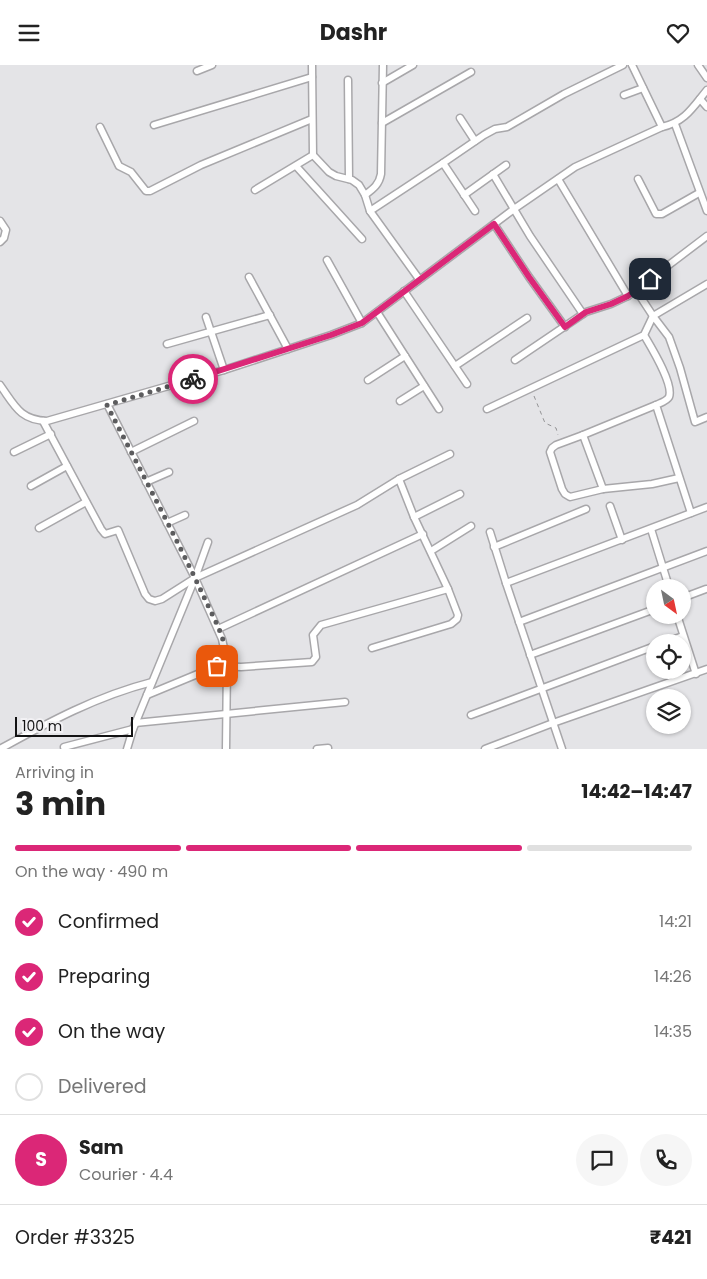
<!DOCTYPE html>
<meta charset="utf-8">
<style>
body{margin:0;font-family:Poppins,sans-serif;background:#f6f6f6;color:#222;height:100vh;display:flex;flex-direction:column;font-size:19px;white-space:nowrap}
*{box-sizing:border-box;margin:0}
p{font-size:16px;color:#767676}
.icon{flex:none;width:28px;height:28px;fill:none;stroke:currentColor;stroke-width:2;stroke-linecap:round;stroke-linejoin:round}
.map{position:relative;height:684px;overflow:hidden}
.side{display:flex;flex-direction:column;background:#fff;flex:1}
.side>*{flex:none}
.needle{width:32px;rotate:147deg}
.fabs{position:absolute;left:646px;top:514px;display:grid;gap:10px}
.fabs a{display:grid;place-items:center;width:45px;height:45px;border-radius:50%;background:#fff;box-shadow:0 1px 4px #0004;font-size:25px}
.scale{position:absolute;left:15px;bottom:12px;width:118px;box-sizing:border-box;padding-left:5px;border:2px solid #131314;border-top:0;font-size:14px;line-height:18px;white-space:nowrap;color:#131314;-webkit-text-stroke:4px #f2f1f4;paint-order:stroke}
.pin{position:absolute;display:grid;place-items:center;width:42px;height:42px;color:#fff;margin:-21px;border-radius:10px;box-shadow:0 2px 8px #0006}
.courier{position:absolute;display:grid;place-items:center;width:50px;height:50px;margin:-25px;border:4px solid #db2777;border-radius:50%;background:#fff;color:#222;box-shadow:0 1px 6px #0007}
.overview em{font-style:normal;font-weight:700}
.overview div{display:flex;flex-direction:column-reverse}
.overview{display:flex;align-items:center;justify-content:space-between;height:85px;padding:0 15px}
h1{font-size:32px;font-weight:700;line-height:38px}
.bar{display:grid;grid-template-columns:repeat(4,1fr);gap:8px 5px;align-content:center;height:60px;padding:0 15px}
.bar i{height:6px;border-radius:4px;background:#e0e0e0}
.bar .selected{background:#db2777}
.bar p{grid-column:span 4}
.line{display:flex;align-items:center;gap:12px;padding:0 15px;border-top:1px solid #e0e0e0}
.line div{flex:1}
.round{display:grid;place-items:center;flex:none;width:52px;height:52px;border-radius:26px;background:#f6f6f6}
ol{padding:0 15px;list-style:none}
li{display:flex;align-items:center;gap:15px;height:55px}
li p{margin-inline-start:auto}
li .icon{padding:5px;border-radius:50%;background:#db2777;color:#fff;stroke-width:4}
li:last-child{color:#767676}
li i{width:28px;height:28px;border:2px solid #e0e0e0;border-radius:50%}
header{display:flex;justify-content:space-between;align-items:center;height:65px;padding:0 15px;background:#fff;font-size:22px;font-weight:700}
.map>svg:first-child{display:block}
.lines{fill:none;stroke-linecap:round;stroke-linejoin:round}
.street-casing{stroke:#a8a7aa;stroke-width:9}
.path{stroke:#949496;stroke-width:1;stroke-dasharray:4 4;stroke-linecap:butt}
.street{stroke:#fff;stroke-width:6}
.done{stroke:#5c5c5e;stroke-width:5;stroke-dasharray:0 9}
.route{stroke:#db2777;stroke-width:6}
</style>
<header><svg class="icon" aria-label="menu" viewBox="0 0 24 24"><path d="M4 6h16M4 12h16M4 18h16"/></svg>Dashr<svg class="icon" aria-label="heart" viewBox="0 0 24 24"><path d="M12 20l-8-8c-3-5 5-10 8-4 3-6 11-1 8 4z"/></svg></header>
<div class="map">
<svg width="707" height="684" viewBox="0 0 707 684">
<rect width="100%" height="100%" fill="#e4e4e7"/>
<g class="lines">
<defs>
<g id="street">
<path d="M312 0 313 90 329 107 336 111 352 115 359 120 365 130 370 146 419 214"/>
<path d="M632 0 662 62"/>
<path d="M698 0 707 13"/>
<path d="M197 6 212 0"/>
<path d="M348 15 349 114"/>
<path d="M382 18 413 0"/>
<path d="M624 30 643 23"/>
<path d="M700 34 707 42"/>
<path d="M460 53 475 76"/>
<path d="M382 58 471 7"/>
<path d="M675 59 707 146"/>
<path d="M154 60 312 12"/>
<path d="M100 62 119 101 131 107 146 126H150L201 100 312 54"/>
<path d="M443 98 484 70 495 64 507 62 564 29 623 0"/>
<path d="M296 101 362 174"/>
<path d="M493 109 530 171 583 249"/>
<path d="M558 114 628 231"/>
<path d="M638 114 656 149H662L699 128"/>
<path d="M255 125 313 90"/>
<path d="M365 130C373 124 379 120 381 109L383 0"/>
<path d="M464 130 506 100"/>
<path d="M370 146 443 98 475 146"/>
<path d="M0 156 6 165 4 173 0 177"/>
<path d="M494 159 529 212 565 262"/>
<path d="M327 195 362 258"/>
<path d="M249 212 288 284"/>
<path d="M636 225 653 251 707 219"/>
<path d="M404 226 467 319"/>
<path d="M377 247 439 344"/>
<path d="M206 252 224 305"/>
<path d="M644 270C651 282 674 319 669 332 667 336 660 338 656 340L691 448"/>
<path d="M167 279 270 250"/>
<path d="M515 295 586 247 611 239 628 231 707 171"/>
<path d="M455 301 527 253"/>
<path d="M368 315 405 291"/>
<path d="M0 320C15 341 20 355 47 356L224 305 331 270 362 258 514 144 575 102 662 62C685 57 693 42 707 25"/>
<path d="M400 336 424 321"/>
<path d="M107 339 195 513 222 574 227 597 226 684"/>
<path d="M487 344 644 270 653 251 669 272 680 303 695 357 707 352"/>
<path d="M43 356 101 464 105 469 118 465 145 529 149 534 155 536 162 534 195 513 357 440 399 414 414 452 448 524 458 550 457 554 451 559 372 583"/>
<path d="M583 370 556 380 552 383 550 387 562 424 565 429 570 432 603 424 652 419 679 413"/>
<path d="M14 387 51 369"/>
<path d="M131 387 194 356"/>
<path d="M399 414 450 389"/>
<path d="M146 417 169 407"/>
<path d="M31 421 67 401"/>
<path d="M603 424 583 370 656 340"/>
<path d="M610 441 622 475"/>
<path d="M414 452 460 429"/>
<path d="M167 458 185 450"/>
<path d="M39 463 86 437"/>
<path d="M651 464 669 522"/>
<path d="M490 467 506 518"/>
<path d="M494 482 586 444"/>
<path d="M431 486 471 461"/>
<path d="M682 533 706 524"/>
<path d="M677 550 696 609"/>
<path d="M519 557 707 486"/>
<path d="M218 564 423 469"/>
<path d="M664 578 683 571"/>
<path d="M530 590 655 544"/>
<path d="M147 630 217 601 241 602 312 597 316 592 313 570 321 560 448 524"/>
<path d="M471 650 655 581"/>
<path d="M135 658 345 637"/>
<path d="M64 682 133 664"/>
<path d="M0 684C49 657 97 631 152 617"/>
<path d="M127 684 133 664 195 513 208 477"/>
<path d="M317 684 328 683"/>
<path d="M485 684 553 658 707 604"/>
<path d="M562 684 506 518 707 442"/>
</g>
</defs>
<!-- street casing -->
<use href="#street" class="street-casing"/>
<!-- path -->
<path class="path" d="M534 331 545 358 556 363 558 370"/>
<!-- street -->
<use href="#street" class="street"/>
</g>
<g class="lines">
<!-- done -->
<path class="done" d="M193 314 107 340C139 403 173 466 203 530 213 552 228 576 227 601H217"/>
<!-- route -->
<path class="route" d="M193 314 331 270 362 258 494 159 529 212 565 262 586 247 611 239 628 231 650 214"/>
</g>
</svg>
<div class="fabs">
<a><svg class="needle" viewBox="-14 -14 28 28"><path d="M0-13l5 13h-10z" fill="#e53935"/><path d="M0 13l5-13h-10z" fill="#767676"/></svg></a>
<a><svg class="icon" aria-label="locate" viewBox="0 0 24 24"><circle cx="12" cy="12" r="6"/><path d="M12 2v4M12 18v4M2 12h4M18 12h4"/></svg></a>
<a><svg class="icon" aria-label="layers" viewBox="0 0 24 24"><path d="M12 4l9 5-9 5-9-5zM3 14l9 5 9-5"/></svg></a>
</div>
<div class="scale">100 m</div>
<div class="pin" style="left:217px;top:601px;background:#ea580c"><svg class="icon" aria-label="bag" viewBox="0 0 24 24"><path d="M5 8h14l-1 12H6zM9 8a3 3 0 0 1 6 0"/></svg></div>
<div class="pin" style="left:650px;top:214px;background:#1f2937"><svg class="icon" aria-label="home" viewBox="0 0 24 24"><path d="M3 11l9-7 9 7M6 9v11h12V9"/></svg></div>
<div class="courier" style="left:193px;top:314px"><svg class="icon" aria-label="bike" viewBox="0 0 24 24"><circle cx="6" cy="16" r="4"/><circle cx="18" cy="16" r="4"/><path d="M6 16l4-8h5l3 8M10 8l3 8H6M13 5h3"/></svg></div>
</div>
<section class="side">
<div class="overview"><div><h1>3 min</h1><p>Arriving in</p></div><em>14:42–14:47</em></div>
<div class="bar"><i class="selected"></i><i class="selected"></i><i class="selected"></i><i></i><p>On the way · 490 m</p></div>
<ol>
<li><svg class="icon" aria-label="check" viewBox="0 0 24 24"><path d="M5 12l5 5 9-10"/></svg>Confirmed<p>14:21</p></li>
<li><svg class="icon" aria-label="check" viewBox="0 0 24 24"><path d="M5 12l5 5 9-10"/></svg>Preparing<p>14:26</p></li>
<li><svg class="icon" aria-label="check" viewBox="0 0 24 24"><path d="M5 12l5 5 9-10"/></svg>On the way<p>14:35</p></li>
<li><i></i>Delivered</li>
</ol>
<div class="line" style="height:90px"><b class="round" style="background:#db2777;color:#fff">S</b><div><b>Sam</b><p>Courier · 4.4</p></div><a class="round"><svg class="icon" aria-label="chat" viewBox="0 0 24 24"><path d="M4 5h16v11H9l-5 4z"/></svg></a><a class="round"><svg class="icon" aria-label="phone" viewBox="0 0 24 24"><path d="M5 4h4l2 5-3 2q2 4 5 5l2-3 5 2v4C11 20 4 13 5 4z"/></svg></a></div>
<div class="line" style="height:65px"><div>Order #3325</div><b>₹421</b></div>
</section>
